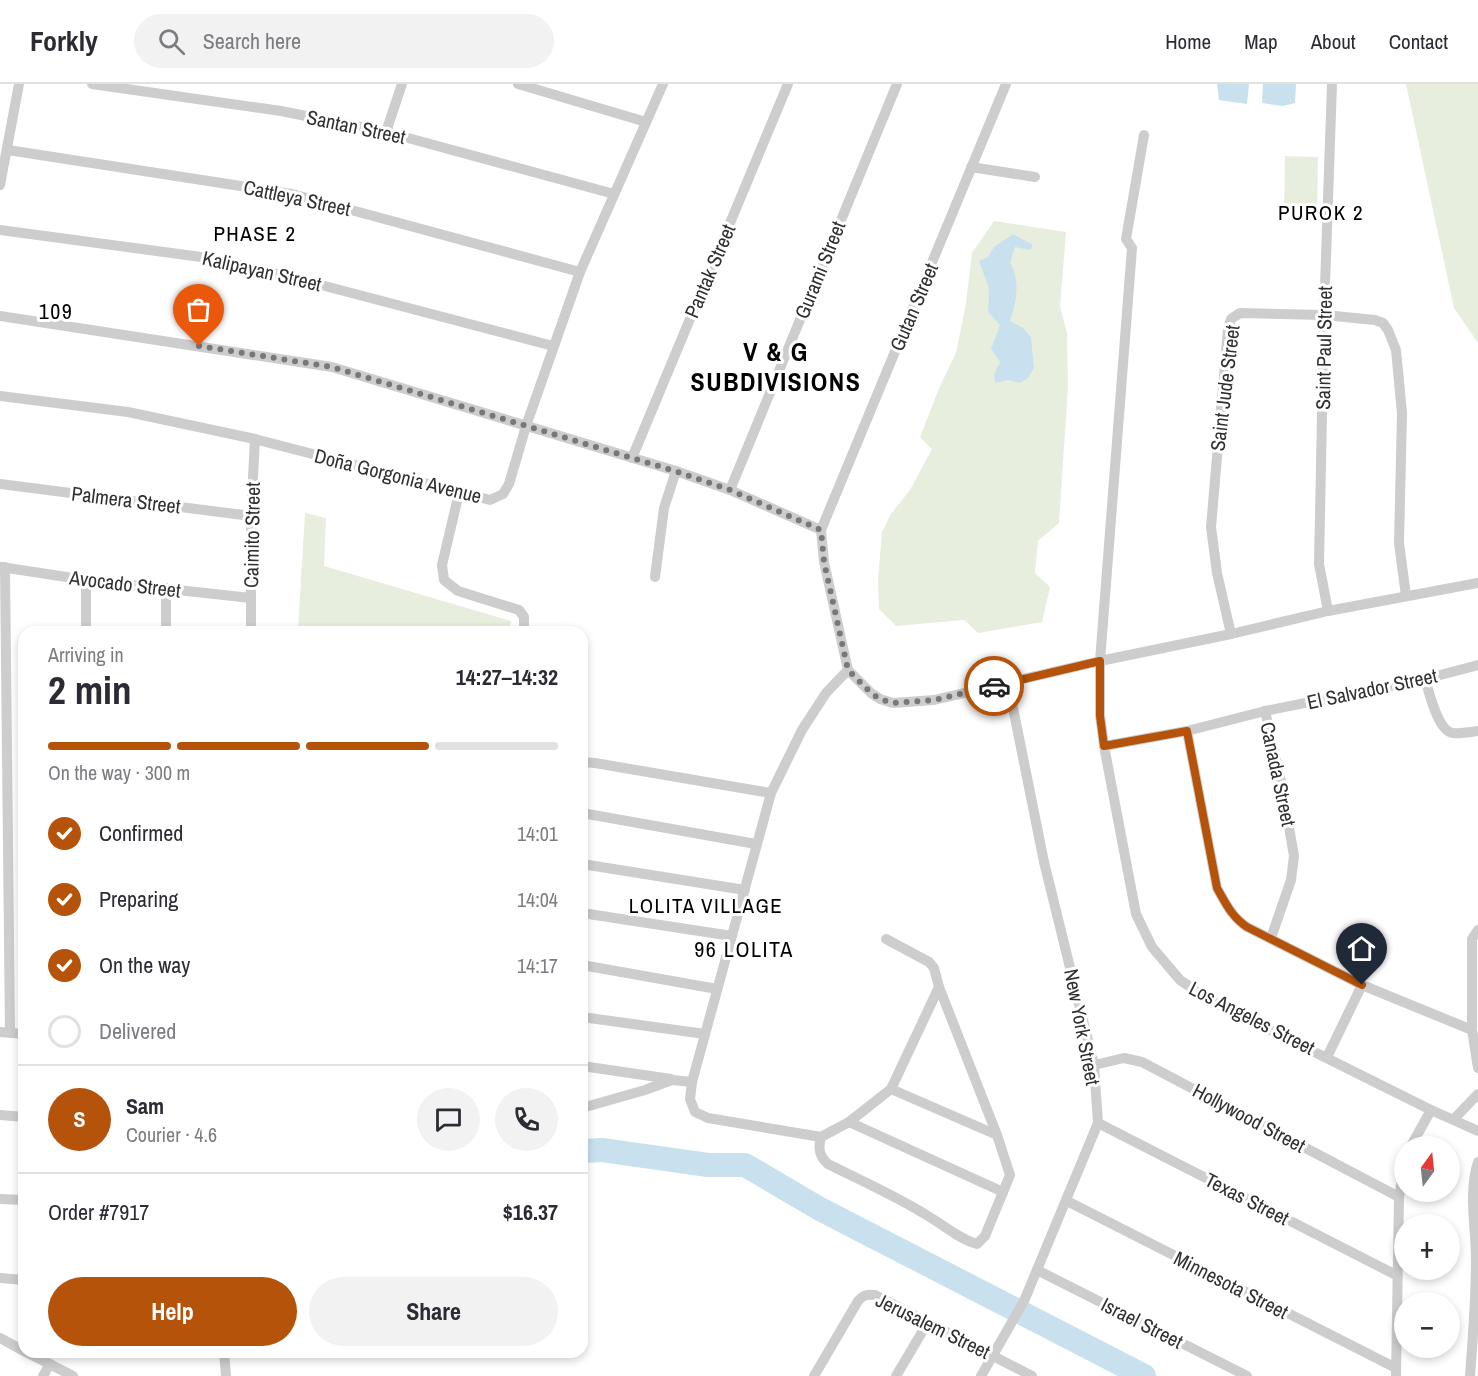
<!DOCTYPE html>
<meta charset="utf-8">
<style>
body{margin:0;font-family:"Archivo Narrow",sans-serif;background:#f2f2f3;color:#2b2b33;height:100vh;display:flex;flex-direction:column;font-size:22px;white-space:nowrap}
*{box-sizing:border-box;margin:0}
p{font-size:20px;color:#7c7c81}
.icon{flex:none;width:33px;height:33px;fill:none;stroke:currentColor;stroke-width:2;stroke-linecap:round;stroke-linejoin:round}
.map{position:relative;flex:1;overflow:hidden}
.details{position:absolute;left:18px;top:542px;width:570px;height:732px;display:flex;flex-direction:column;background:#fff;border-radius:18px;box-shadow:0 3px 9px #0003}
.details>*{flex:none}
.needle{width:39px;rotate:15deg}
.fabs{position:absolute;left:1394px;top:1052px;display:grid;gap:12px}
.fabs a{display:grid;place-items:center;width:66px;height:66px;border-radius:50%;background:#fff;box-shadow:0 3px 9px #0003;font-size:30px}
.pin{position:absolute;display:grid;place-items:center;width:51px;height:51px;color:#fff;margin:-62px -26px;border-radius:50% 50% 50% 0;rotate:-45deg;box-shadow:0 0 6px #0007}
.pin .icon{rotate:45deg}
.courier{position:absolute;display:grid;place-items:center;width:60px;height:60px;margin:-30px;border:4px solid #b45309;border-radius:50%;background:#fff;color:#222;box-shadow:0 2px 8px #0007}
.head em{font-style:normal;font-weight:700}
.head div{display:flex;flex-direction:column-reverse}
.head{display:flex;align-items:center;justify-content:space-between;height:102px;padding:0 30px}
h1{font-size:39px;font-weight:700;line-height:45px}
.bar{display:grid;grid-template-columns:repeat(4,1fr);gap:9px 6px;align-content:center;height:72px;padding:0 30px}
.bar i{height:8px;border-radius:4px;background:#e1e1e2}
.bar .on{background:#b45309}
.bar p{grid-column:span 4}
.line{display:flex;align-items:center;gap:15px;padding:0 30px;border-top:2px solid #e1e1e2}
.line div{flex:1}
.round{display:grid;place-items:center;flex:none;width:63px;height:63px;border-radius:32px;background:#f2f2f3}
ol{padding:0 30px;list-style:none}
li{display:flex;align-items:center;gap:18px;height:66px}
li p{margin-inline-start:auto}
li .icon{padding:6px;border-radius:50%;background:#b45309;color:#fff;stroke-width:4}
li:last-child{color:#7c7c81}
li i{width:33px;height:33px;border:3px solid #e1e1e2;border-radius:50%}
.cta{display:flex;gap:12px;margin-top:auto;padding:12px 30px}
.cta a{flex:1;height:69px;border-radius:36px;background:#b45309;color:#fff;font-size:24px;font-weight:700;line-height:69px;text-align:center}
.cta a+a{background:#f2f2f3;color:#2b2b33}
header{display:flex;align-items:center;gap:36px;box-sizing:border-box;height:84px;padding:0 30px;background:#fff;border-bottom:2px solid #e1e1e2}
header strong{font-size:28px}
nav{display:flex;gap:33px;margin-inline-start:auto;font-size:21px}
.search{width:420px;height:54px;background:#f2f2f3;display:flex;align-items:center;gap:15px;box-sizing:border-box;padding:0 21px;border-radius:33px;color:#7c7c81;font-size:22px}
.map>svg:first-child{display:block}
.green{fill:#e7eede}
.water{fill:#c9e1ee}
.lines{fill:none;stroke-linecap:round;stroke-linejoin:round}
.river{stroke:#c9e1ee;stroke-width:24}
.street{stroke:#cdcdcd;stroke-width:10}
.done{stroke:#787878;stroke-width:6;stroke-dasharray:0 10.8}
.route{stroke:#b45309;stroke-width:8}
.labels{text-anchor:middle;stroke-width:6;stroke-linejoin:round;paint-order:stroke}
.street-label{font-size:20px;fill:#303030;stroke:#fff}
.neighbourhood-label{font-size:21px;letter-spacing:1.5px;fill:#000;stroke:#fff}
.quarter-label{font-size:22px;letter-spacing:1.5px;fill:#000;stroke:#fff}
.district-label{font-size:26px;font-weight:bold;letter-spacing:1.5px;fill:#000;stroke:#fff}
</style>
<header>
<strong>Forkly</strong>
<div class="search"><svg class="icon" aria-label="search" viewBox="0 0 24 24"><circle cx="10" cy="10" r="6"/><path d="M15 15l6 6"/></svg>Search here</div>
<nav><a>Home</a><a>Map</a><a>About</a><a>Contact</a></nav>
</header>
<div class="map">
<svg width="1478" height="1292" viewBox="0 0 1478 1292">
<rect width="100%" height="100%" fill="#fff"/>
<!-- green -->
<g class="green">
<path d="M1406 0H1478V259L1454 224Z"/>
<path d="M1285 72 1318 73 1317 130H1284Z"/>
<path d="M994 137 1066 148 1060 223 1067 249 1068 302 1059 439 1038 457 1035 489 1050 503 1042 538 978 549 964 536 896 542 879 525 878 496 882 448 891 430 910 406 932 365 920 353 940 302 956 269 966 219 972 169Z"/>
<path d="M305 429 326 434 324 482 511 537 509 547 305 548 298 545Z"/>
</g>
<!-- water -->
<g class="water">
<path d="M1217 0H1249L1247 20 1219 16Z"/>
<path d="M1263 0H1296L1295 19 1283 22 1262 19Z"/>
<path d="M1013 150 1033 161 1030 166 1015 163 1010 179C1021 196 1016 219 1010 237L1023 244 1031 253 1034 284 1028 294 1020 299 1008 296 995 299 994 291 1000 278 991 265 1000 241 988 228 989 204 979 177 988 173 994 163Z"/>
</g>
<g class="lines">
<!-- river -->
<path class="river" d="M582 1067 602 1066 708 1081H745L820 1125 1144 1292"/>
<!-- street -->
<g class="street">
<path d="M92 0 281 27 386 48 614 110"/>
<path d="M518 0 646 38"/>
<path d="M1006 0 821 446 824 478 848 586 871 609 880 615 893 619 934 616 1100 577 1231 550 1328 527 1478 499"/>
<path d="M386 48 402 0"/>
<path d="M1144 51 1126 155 1132 164 1100 577V631L1104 662 1136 830 1152 863 1180 896 1208 915 1431 1026 1478 1047"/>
<path d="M8 66 292 110 580 188"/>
<path d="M971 83 1035 93"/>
<path d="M0 101 19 0"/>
<path d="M0 146 216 175 302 196 553 262"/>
<path d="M0 232 332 283 676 387 730 406 821 446"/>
<path d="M0 312 128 328 255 355 490 416 503 410 509 400 526 342 580 188 663 0"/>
<path d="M632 374 788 0"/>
<path d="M0 400 251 432"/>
<path d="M730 406 897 0"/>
<path d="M459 409 442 481 444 496 458 507 519 526 524 533V548"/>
<path d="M1 483 86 496 251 514"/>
<path d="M5 483 10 949"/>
<path d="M655 493 664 424 676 387"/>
<path d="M86 496V548"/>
<path d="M166 504V548"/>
<path d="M1328 527 1319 480 1324 231 1332 0"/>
<path d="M251 548V432L255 355"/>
<path d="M1231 550 1217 489 1211 443 1228 245 1231 235 1240 229 1324 231 1375 236 1383 239 1388 246 1396 266 1402 329 1399 459 1406 512"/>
<path d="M1425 595C1429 608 1438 648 1453 649 1461 650 1470 648 1478 647"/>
<path d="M1265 627 1425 595 1478 581"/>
<path d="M1104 662 1187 647"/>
<path d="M582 678 595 679 771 709"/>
<path d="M582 729 756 760"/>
<path d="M582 780 745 806"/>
<path d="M582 829 732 852"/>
<path d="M1478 846 1472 855V946L1478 984"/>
<path d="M1271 854 1291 796 1294 772 1281 697 1265 627 1187 647 1217 804C1226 820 1232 833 1247 843L1362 901 1472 946"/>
<path d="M886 855 929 878 934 884 939 903"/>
<path d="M582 881 717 905"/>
<path d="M582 933 705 950"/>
<path d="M0 948 24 950"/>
<path d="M1327 973 1362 901"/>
<path d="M1094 981 1124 974 1142 978 1399 1113"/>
<path d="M582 982 671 995"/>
<path d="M891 1005 997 1051"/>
<path d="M582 1022H589L645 1006 672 996 692 998"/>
<path d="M0 1031 24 1033"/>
<path d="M1454 1035 1478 1010"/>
<path d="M849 1038 1003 1108"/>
<path d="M1098 1039 1396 1191"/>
<path d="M821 1053C818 1064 819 1072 828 1080 862 1097 896 1112 928 1132 945 1142 959 1155 977 1160L985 1152 1010 1091 997 1051 939 903 891 1005 849 1038 821 1053 708 1034 695 1028 690 1015 692 998 771 709 802 646 826 609 848 586"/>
<path d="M1411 1062 1431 1026"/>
<path d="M0 1115 24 1116"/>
<path d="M1067 1117 1396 1284"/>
<path d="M1037 1186 1247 1292"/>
<path d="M0 1194 24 1196"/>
<path d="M0 1254 24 1267"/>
<path d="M26 1268 73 1292"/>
<path d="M224 1268 226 1292"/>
<path d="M353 1268H361"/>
<path d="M43 1292 50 1280"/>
<path d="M814 1292 858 1217C863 1211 867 1210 875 1211L1032 1292"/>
<path d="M896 1292 928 1238"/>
<path d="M981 1292 1024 1217 1098 1039 1094 981 1044 778 1008 599"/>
<path d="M1396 1292 1399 1113 1404 1085"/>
<path d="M1470 1292C1473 1253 1476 1214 1476 1176 1476 1144 1468 1108 1478 1078"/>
</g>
</g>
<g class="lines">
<!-- done -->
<path class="done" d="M199 262 332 283 675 387 730 406 821 446 824 478 848 586 871 609 880 615 893 619 934 616 994 602"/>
<!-- route -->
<path class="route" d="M994 602 1100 577V632L1104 662 1187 647 1217 804C1226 820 1232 833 1247 843L1362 901"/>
</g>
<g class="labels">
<!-- street labels -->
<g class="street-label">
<text transform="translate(356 43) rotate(12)" y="7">Santan Street</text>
<text transform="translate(297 114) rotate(12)" y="7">Cattleya Street</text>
<text transform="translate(820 186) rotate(-68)" y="7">Gurami Street</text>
<text transform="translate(262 187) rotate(13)" y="7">Kalipayan Street</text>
<text transform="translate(710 187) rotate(-67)" y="7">Pantak Street</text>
<text transform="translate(914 223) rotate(-67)" y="7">Gutan Street</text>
<text transform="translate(1324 264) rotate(-89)" y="7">Saint Paul Street</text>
<text transform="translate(1225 304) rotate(-83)" y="7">Saint Jude Street</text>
<text transform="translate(398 392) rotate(14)" y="7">Doña Gorgonia Avenue</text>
<text transform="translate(126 416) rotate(7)" y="7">Palmera Street</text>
<text transform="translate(252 451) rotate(-89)" y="7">Caimito Street</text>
<text transform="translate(125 500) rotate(7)" y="7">Avocado Street</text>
<text transform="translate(1372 605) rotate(-12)" y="7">El Salvador Street</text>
<text transform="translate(1278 690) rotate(78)" y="7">Canada Street</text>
<text transform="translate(1252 934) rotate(27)" y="7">Los Angeles Street</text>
<text transform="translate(1082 943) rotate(79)" y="7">New York Street</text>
<text transform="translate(1249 1034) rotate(28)" y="7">Hollywood Street</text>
<text transform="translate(1247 1115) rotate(27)" y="7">Texas Street</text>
<text transform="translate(1231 1201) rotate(27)" y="7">Minnesota Street</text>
<text transform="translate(1142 1239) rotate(27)" y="7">Israel Street</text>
<text transform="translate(933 1242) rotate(26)" y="7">Jerusalem Street</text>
</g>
<!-- neighbourhood labels -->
<g class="neighbourhood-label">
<text x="1321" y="136">PUROK 2</text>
<text x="255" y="157">PHASE 2</text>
<text x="706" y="829">LOLITA VILLAGE</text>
</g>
<!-- quarter labels -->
<g class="quarter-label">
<text x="56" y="235">109</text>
<text x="744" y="873">96 LOLITA</text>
</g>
<!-- district labels -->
<g class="district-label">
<text x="776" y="277">V &amp; G<tspan x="776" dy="30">SUBDIVISIONS</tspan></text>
</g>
</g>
</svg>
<div class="fabs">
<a><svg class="needle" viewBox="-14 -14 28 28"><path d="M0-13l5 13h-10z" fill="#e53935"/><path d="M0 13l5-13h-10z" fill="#7c7c81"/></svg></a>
<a>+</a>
<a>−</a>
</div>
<div class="pin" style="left:199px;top:262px;background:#ea580c"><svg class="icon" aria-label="bag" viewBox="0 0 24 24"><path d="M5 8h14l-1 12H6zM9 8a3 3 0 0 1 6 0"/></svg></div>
<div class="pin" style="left:1362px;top:901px;background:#1f2937"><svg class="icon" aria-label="home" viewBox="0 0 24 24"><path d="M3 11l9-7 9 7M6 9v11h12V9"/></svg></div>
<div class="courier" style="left:994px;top:602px"><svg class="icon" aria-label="car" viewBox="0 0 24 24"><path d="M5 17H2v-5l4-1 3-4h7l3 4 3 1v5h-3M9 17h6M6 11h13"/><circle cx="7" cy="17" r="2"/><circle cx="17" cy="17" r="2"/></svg></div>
<section class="details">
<div class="head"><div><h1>2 min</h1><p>Arriving in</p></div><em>14:27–14:32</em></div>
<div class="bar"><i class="on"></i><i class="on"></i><i class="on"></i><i></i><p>On the way · 300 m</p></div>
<ol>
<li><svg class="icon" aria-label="check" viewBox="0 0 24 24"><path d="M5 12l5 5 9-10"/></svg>Confirmed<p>14:01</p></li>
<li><svg class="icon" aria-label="check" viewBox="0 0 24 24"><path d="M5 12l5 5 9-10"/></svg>Preparing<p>14:04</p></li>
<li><svg class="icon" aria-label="check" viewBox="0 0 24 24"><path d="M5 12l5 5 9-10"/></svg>On the way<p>14:17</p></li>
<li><i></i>Delivered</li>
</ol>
<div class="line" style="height:108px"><b class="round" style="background:#b45309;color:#fff">S</b><div><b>Sam</b><p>Courier · 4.6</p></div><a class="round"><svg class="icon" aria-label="chat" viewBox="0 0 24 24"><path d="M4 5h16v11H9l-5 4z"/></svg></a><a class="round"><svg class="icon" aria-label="phone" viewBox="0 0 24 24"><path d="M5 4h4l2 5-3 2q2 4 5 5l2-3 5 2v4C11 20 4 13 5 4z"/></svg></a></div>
<div class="line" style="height:78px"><div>Order #7917</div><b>$16.37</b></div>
<div class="cta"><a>Help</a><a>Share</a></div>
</section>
</div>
